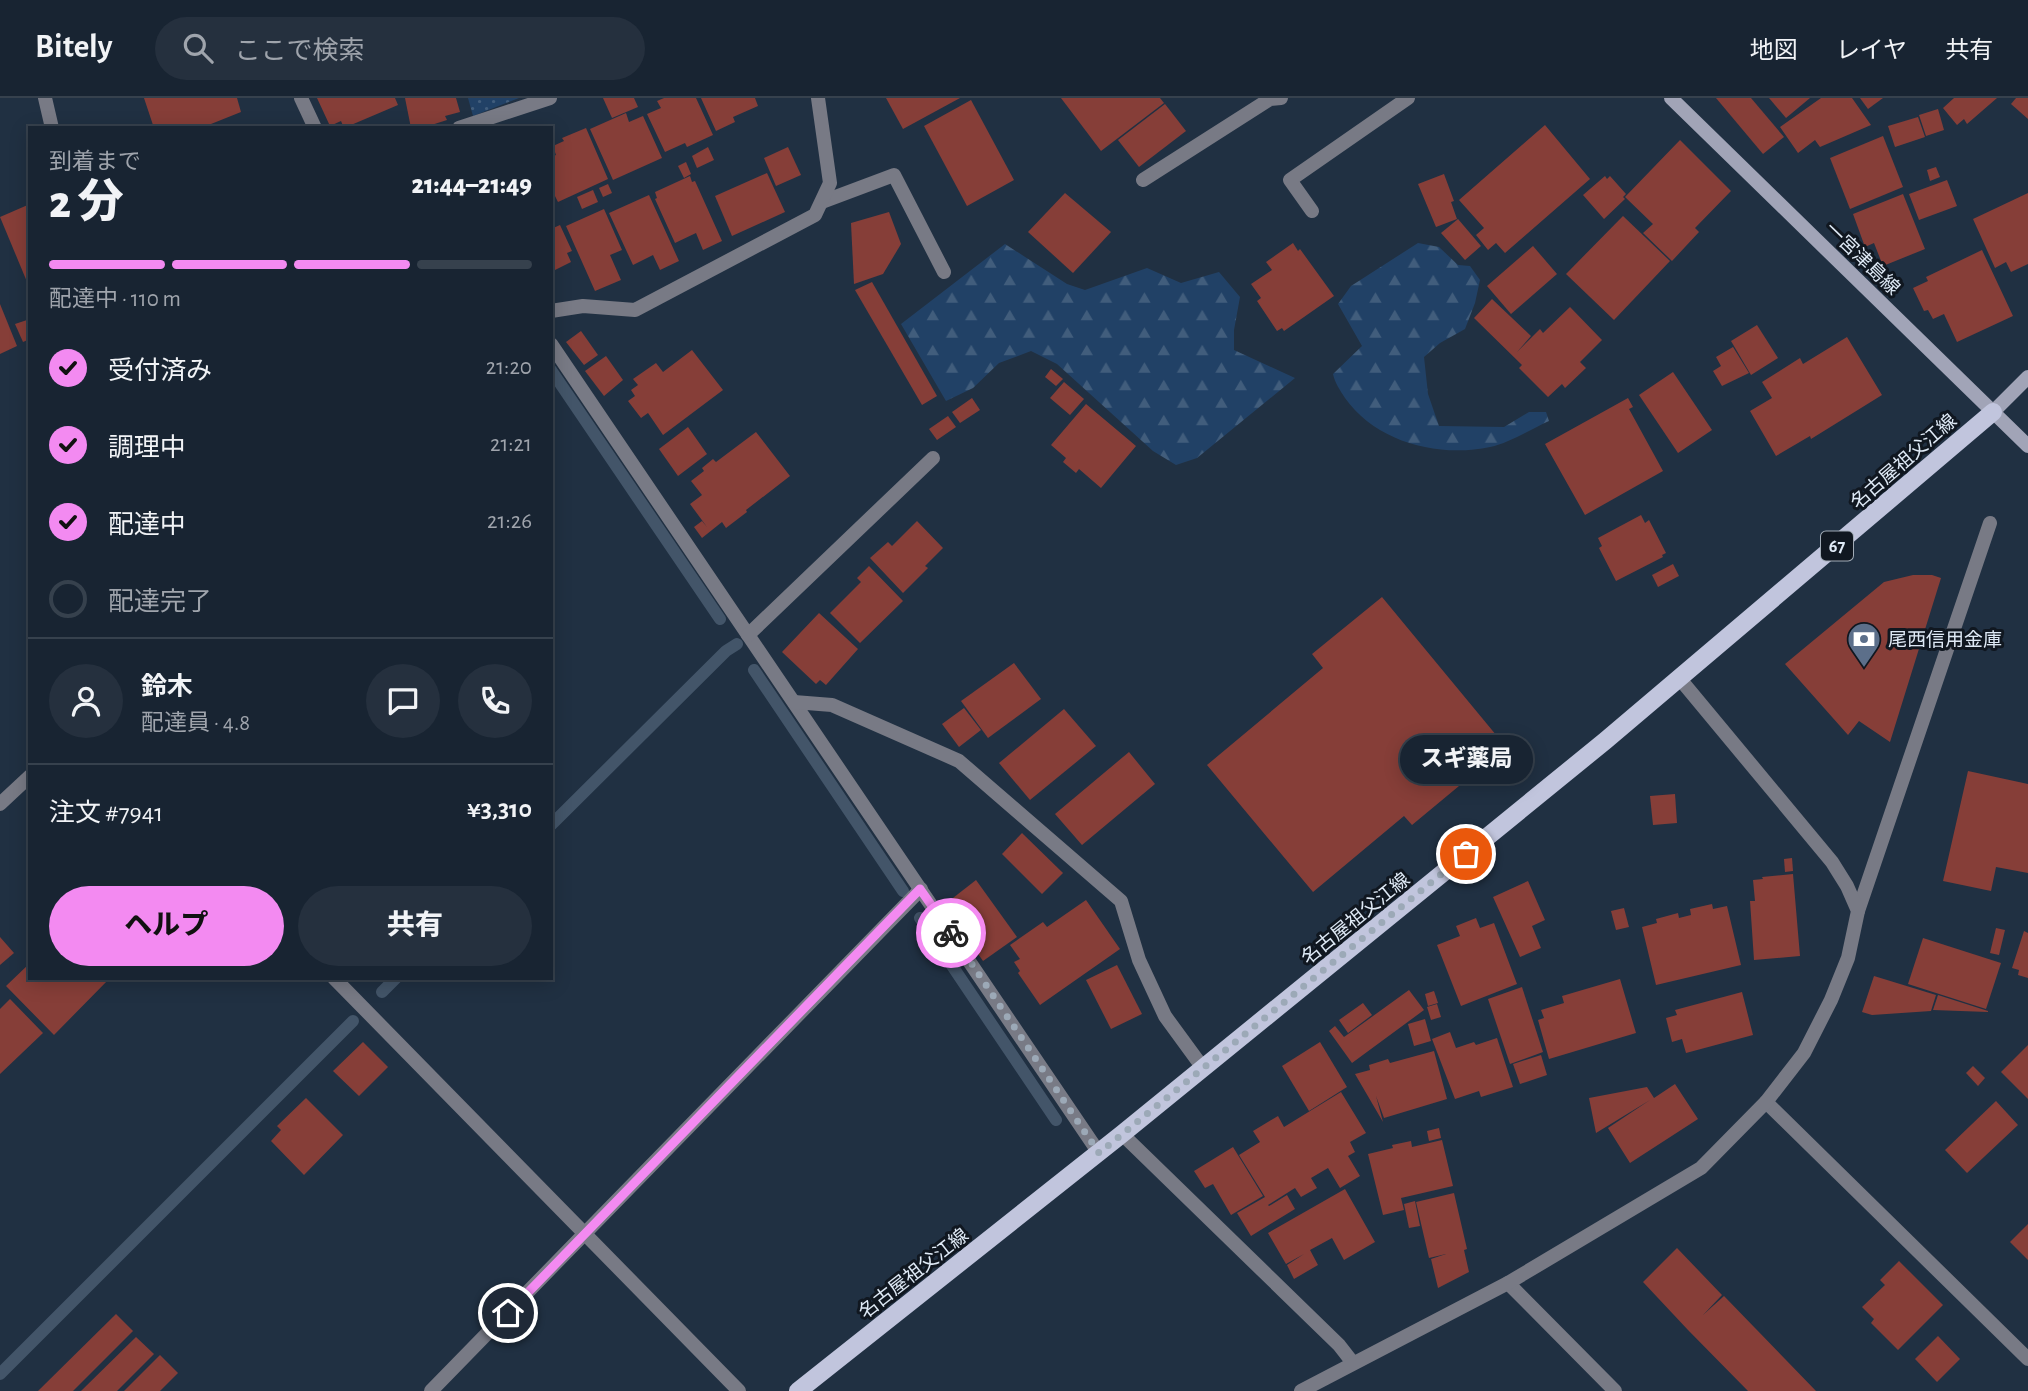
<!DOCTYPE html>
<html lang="ja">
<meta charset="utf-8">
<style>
body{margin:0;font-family:"Alegreya Sans","Noto Sans JP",sans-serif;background:#25303e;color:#f1f3f6;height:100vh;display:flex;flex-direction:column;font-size:26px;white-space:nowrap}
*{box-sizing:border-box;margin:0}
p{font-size:23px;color:#9fa4ac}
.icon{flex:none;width:38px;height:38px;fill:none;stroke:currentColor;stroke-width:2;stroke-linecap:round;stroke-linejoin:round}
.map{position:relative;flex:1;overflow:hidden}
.side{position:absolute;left:28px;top:28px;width:525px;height:854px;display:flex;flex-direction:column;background:#182432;border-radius:0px;box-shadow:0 4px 18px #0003,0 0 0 2px #36414d}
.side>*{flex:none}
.pin{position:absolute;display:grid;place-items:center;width:60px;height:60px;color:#fff;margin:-30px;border:4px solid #fff;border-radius:50%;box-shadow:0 2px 7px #0007}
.courier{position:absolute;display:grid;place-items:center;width:70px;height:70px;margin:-35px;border:5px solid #f38af1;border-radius:50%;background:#fff;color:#222;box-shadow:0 2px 9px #0007}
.bubble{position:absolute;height:49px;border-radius:24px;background:#182432;box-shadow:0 4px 18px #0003,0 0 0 2px #36414d;font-size:23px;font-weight:800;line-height:49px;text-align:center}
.overview em{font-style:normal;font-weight:800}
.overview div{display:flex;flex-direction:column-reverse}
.overview{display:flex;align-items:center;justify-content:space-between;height:119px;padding:0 21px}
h1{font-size:46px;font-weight:800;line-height:52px}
.bar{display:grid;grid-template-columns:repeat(4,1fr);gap:10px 7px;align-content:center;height:84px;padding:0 21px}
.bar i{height:9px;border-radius:5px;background:#36414d}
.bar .selected{background:#f38af1}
.bar p{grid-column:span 4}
.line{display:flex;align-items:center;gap:18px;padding:0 21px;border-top:2px solid #36414d}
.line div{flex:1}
.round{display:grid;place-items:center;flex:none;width:74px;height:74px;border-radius:37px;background:#25303e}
ol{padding:0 21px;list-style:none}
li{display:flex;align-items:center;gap:21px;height:77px}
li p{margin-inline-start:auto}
li .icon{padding:7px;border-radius:50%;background:#f38af1;color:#111;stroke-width:4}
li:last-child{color:#9fa4ac}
li i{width:38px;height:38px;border:4px solid #36414d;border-radius:50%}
.button{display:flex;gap:14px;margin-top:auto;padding:14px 21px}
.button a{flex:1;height:80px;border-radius:42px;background:#f38af1;color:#111;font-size:28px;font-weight:800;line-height:80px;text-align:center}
.button a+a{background:#25303e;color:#f1f3f6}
header{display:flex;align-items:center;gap:42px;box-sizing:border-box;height:98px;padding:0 35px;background:#182432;border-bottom:2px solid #36414d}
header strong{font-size:33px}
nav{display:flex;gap:38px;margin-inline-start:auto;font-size:24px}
.search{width:490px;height:63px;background:#25303e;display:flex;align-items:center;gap:18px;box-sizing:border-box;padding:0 24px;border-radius:38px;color:#9fa4ac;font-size:26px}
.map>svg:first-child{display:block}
.grass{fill:url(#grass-dots)}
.forest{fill:url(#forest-firs)}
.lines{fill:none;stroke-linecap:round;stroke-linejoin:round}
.stream{stroke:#435569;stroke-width:12}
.building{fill:#863e38}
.service{stroke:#787a85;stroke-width:14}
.minor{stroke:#787a85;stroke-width:14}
.tertiary{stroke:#787a85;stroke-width:14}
.secondary{stroke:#a1a4b7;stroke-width:14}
.primary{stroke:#c1c5dd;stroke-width:18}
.done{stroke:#9ca9b7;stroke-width:7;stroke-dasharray:0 12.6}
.route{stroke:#f38af1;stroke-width:9}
.labels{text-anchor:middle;stroke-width:6;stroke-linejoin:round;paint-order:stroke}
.shield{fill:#101720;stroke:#a1abb6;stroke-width:2}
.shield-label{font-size:18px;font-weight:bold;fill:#dfeaf6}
.street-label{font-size:19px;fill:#dfeaf6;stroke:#101720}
.poi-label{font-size:19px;fill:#dfeaf6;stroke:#101720;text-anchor:start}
</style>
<header>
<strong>Bitely</strong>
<div class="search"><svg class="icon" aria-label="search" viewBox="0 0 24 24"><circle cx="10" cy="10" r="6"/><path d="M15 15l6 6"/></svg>ここで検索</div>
<nav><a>地図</a><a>レイヤ</a><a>共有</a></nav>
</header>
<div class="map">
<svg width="2028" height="1293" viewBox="0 0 2028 1293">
<defs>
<pattern id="grass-dots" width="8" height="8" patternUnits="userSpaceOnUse" patternTransform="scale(1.75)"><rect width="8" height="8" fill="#214166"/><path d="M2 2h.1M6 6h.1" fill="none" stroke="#415d7c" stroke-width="1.8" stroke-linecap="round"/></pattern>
<pattern id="forest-firs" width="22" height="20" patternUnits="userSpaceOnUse" patternTransform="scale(1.75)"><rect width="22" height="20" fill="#214166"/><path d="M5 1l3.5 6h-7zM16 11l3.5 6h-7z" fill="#415d7c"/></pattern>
</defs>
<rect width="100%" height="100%" fill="#203042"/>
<!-- grass -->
<path class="grass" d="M468 0H519L473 18Z"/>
<!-- forest -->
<g class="forest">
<path d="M1418 145 1439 149 1458 167 1470 168 1480 182 1475 205 1465 231 1440 245 1424 259 1428 296 1439 328 1504 329 1529 314H1546L1549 323C1531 331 1510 345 1490 349 1438 360 1376 344 1345 300 1340 292 1335 285 1333 276L1362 248 1338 206 1351 188Z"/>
<path d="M1005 146 1067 186 1085 192 1147 170 1181 185 1219 174 1240 199 1234 232V252L1295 280 1197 360 1176 367 1153 353 1057 266 1031 253 999 265 973 290 946 303 901 226Z"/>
</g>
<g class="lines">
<!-- stream -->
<g class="stream">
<path d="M551 272 720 521"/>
<path d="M754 572 903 793"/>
<path d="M551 727 726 553 737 546"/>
<path d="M920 820 1056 1022"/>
<path d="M382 894 396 880"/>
<path d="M0 1276 353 923"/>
</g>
</g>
<!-- building -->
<g class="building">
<path d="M144 0H237L241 14 201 30H154Z"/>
<path d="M317 0H395L398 7 344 30 341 23 330 28Z"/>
<path d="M405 0H456L460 14 445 18 447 22 422 30H411Z"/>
<path d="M603 0H634L638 9 612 20Z"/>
<path d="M664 0H696L713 37 687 49 685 45 665 54 647 16 661 10 657 3Z"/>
<path d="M701 0H755L758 8 733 19 735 24 716 33Z"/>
<path d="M886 0H960L903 31Z"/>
<path d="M1061 0H1160L1164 5 1101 53Z"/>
<path d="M1716 0H1751L1784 39 1763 56Z"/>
<path d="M1769 0H1810L1786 20Z"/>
<path d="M1821 0H1852L1871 27 1820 49 1815 42 1798 55 1780 29Z"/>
<path d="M1860 0H1883L1868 11Z"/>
<path d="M1954 0H1997L1967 26 1964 21 1957 27 1943 10Z"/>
<path d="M2016 0H2028V21L2011 6Z"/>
<path d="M971 2 1014 82 967 108 924 28Z"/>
<path d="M1165 6 1186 33 1139 69 1118 42Z"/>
<path d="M1938 11 1944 32 1926 38 1919 17Z"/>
<path d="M626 15 629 24 643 18 662 60 613 82 590 31Z"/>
<path d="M1918 19 1925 39 1895 49 1888 28Z"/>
<path d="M1545 27 1590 81 1505 155 1496 145 1488 152 1476 137 1484 130 1459 102Z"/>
<path d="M586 30 608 81 558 104 551 90V59L556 57 553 48 564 43 562 40Z"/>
<path d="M1883 38 1903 89 1850 111 1830 60Z"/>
<path d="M1680 42 1731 93 1695 130 1699 134 1672 163 1643 135 1653 126 1625 99Z"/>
<path d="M708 49 714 62 697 70 692 58Z"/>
<path d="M788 49 801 77 776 88 764 60Z"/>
<path d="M686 64 691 76 684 80 678 68Z"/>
<path d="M1936 69 1940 79 1930 83 1927 72Z"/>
<path d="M767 75 785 114 732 138 715 98Z"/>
<path d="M1444 76 1454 103 1451 104 1457 121 1436 129 1418 86Z"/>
<path d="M690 78 692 84 695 83 722 143 703 152 696 135 675 145 655 101 657 100 655 94Z"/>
<path d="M1605 78 1607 81 1610 78 1626 96 1623 99 1625 101 1604 121 1583 97Z"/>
<path d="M1947 82 1957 108 1919 122 1909 96Z"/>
<path d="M608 86 612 95 603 99 599 90Z"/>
<path d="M593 92 598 104 582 111 577 99Z"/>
<path d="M1065 95 1111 134 1073 175 1028 134Z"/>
<path d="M2028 95V166L2011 174 2006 164 1995 170 1973 121Z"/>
<path d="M1903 96 1925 151 1883 168 1874 145 1865 149 1853 116Z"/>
<path d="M649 97 679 163 660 172 653 157 633 167 609 115Z"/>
<path d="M30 106V191L0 119Z"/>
<path d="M604 111 622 152 610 157 621 182 595 193 566 128Z"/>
<path d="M889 114 901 146 883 176 854 186 851 125Z"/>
<path d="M1623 118 1670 163 1614 222 1566 176Z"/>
<path d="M1458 121 1481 148 1465 162 1441 135Z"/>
<path d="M560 127 572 153 567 155 571 164 551 174V131Z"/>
<path d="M1293 145 1298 153 1300 151 1334 198 1284 233 1282 230 1277 233 1257 203 1261 200 1251 186 1272 172 1266 164Z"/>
<path d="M1533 148 1557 176 1511 216 1487 188Z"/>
<path d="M1982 152 2013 218 1957 244 1944 216 1933 221 1928 212 1924 213 1913 190 1928 183 1926 179Z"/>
<path d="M872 184 937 298 922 307 855 192Z"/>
<path d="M1492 201 1531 238 1517 254 1540 231 1543 235 1570 209 1602 242 1580 264 1586 270 1565 290 1562 286 1548 299 1519 270 1522 267 1474 220Z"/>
<path d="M0 206 17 248 0 256Z"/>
<path d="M30 221V241L23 244 15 226Z"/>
<path d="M1757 227 1778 260 1751 277 1731 243Z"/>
<path d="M581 233 598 257 584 267 566 244Z"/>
<path d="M1847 239 1882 297 1811 341 1810 338 1776 358 1750 313 1772 300 1762 284 1800 260 1803 266Z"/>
<path d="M1733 249 1749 275 1722 288 1713 273 1721 268 1716 259Z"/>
<path d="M692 252 723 292 663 337 648 315 641 320 628 303 635 298 631 292 638 287 633 281 656 265 663 274Z"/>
<path d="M606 258 623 282 604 298 585 273Z"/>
<path d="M1051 271 1063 281 1056 288 1045 279Z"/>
<path d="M1673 274 1712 332 1678 355 1639 297Z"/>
<path d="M1064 284 1084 301 1070 317 1050 300Z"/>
<path d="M972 300 980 312 960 325 952 314Z"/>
<path d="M1628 300 1633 309 1629 311 1663 373 1585 417 1545 346Z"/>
<path d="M1086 306 1136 348 1101 390 1079 371 1076 375 1063 364 1066 360 1051 347Z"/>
<path d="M948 318 956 329 937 342 929 331Z"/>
<path d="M688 329 707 356 678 378 659 351Z"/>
<path d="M756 334 790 378 746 412 747 414 726 430 722 424 702 440 694 429 702 423 707 429 690 406 702 397 691 383 704 373 702 370 713 361 716 364Z"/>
<path d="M1641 417 1645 425 1649 422 1666 455 1662 457 1663 459 1616 483 1599 450 1602 448 1598 440Z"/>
<path d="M917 423 943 450 925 468 928 470 903 495 870 460 888 444 892 448Z"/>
<path d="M1673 466 1679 478 1658 489 1652 477Z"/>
<path d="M869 468 903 503 860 545 830 515 861 484 857 480Z"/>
<path d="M1913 477H1932L1941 480 1890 644 1859 623 1848 637 1785 566 1884 484Z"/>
<path d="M1382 499 1506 649 1412 727 1404 718 1313 794 1207 667 1323 570 1312 556Z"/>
<path d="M819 515 858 551 826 587 820 582 816 586 782 554Z"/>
<path d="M1014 565 1041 601 988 640 961 603Z"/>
<path d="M964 610 981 632 959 649 942 626Z"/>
<path d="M1064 611 1096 648 1030 702 999 665Z"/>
<path d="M1129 654 1155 686 1082 747 1055 716Z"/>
<path d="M1968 673 2028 686V775L1996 769 1991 793 1943 783Z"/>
<path d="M1675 696 1677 725 1653 727 1650 698Z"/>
<path d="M1022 735 1063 775 1042 796 1002 756Z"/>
<path d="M1792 760 1793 773 1785 774 1784 761Z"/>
<path d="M1793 776 1800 858 1754 862 1750 803H1755L1753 782 1763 781 1762 779Z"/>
<path d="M976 782 1017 839 983 863 944 807Z"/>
<path d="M1528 783 1545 822 1532 828 1541 850 1520 859 1493 799Z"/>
<path d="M1086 802 1120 851 1040 907 1018 875 1020 873 1014 864 1020 861 1010 847 1043 824 1047 829Z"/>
<path d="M1712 806 1713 811 1727 808 1741 867 1656 887 1642 829 1657 825 1656 821 1678 815 1679 820 1691 817 1690 811Z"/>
<path d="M1624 810 1629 829 1616 832 1611 813Z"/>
<path d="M1476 820 1480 830 1494 825 1517 886 1461 908 1437 847 1460 838 1456 828Z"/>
<path d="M1996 830 2005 832 1999 857 1990 855Z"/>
<path d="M2024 833 2028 835V880L2018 877 2019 872 2012 870Z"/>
<path d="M0 839 14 855 0 867Z"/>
<path d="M1923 840 2001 865 1986 911 1908 886Z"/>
<path d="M30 865V880H110L54 937 6 888Z"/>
<path d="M1117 867 1142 916 1111 931 1086 882Z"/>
<path d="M1874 878 1936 897 1931 913 1872 917 1862 914Z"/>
<path d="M1620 881 1636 935 1549 961 1538 922 1544 920 1541 912 1564 905 1562 898Z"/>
<path d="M1522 889 1543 954 1510 966 1488 901Z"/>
<path d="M1409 892 1424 912 1352 965 1329 933 1335 928 1344 939Z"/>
<path d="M1434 893 1438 905 1428 908 1425 896Z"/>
<path d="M1742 894 1753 937 1686 955 1682 941 1672 944 1666 920 1677 917 1675 912Z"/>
<path d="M1938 897 1988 913V914L1933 912Z"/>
<path d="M10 901 43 935 0 976V911Z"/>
<path d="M1363 905 1372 917 1348 935 1339 922Z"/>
<path d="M1437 906 1441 919 1431 922 1427 909Z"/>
<path d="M1425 921 1431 943 1414 948 1408 926Z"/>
<path d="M1450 934 1456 950 1474 944 1476 947 1497 940 1513 989 1481 999 1479 993 1455 1001 1432 941Z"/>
<path d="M363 944 388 969 359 998 333 973Z"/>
<path d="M1320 944 1347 989 1309 1013 1282 968Z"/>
<path d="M2028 947V1001L2001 974Z"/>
<path d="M1434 953 1447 1001 1384 1020 1376 998 1383 1024 1355 976 1370 972 1369 967 1388 961 1390 965Z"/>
<path d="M1541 957 1547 977 1520 986 1513 966Z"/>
<path d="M1973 968 1985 980 1978 988 1966 975Z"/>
<path d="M1675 986 1698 1021 1630 1065 1608 1030 1650 1002 1596 1035 1589 1000 1647 989 1654 1000Z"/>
<path d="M1341 994 1366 1035 1350 1044 1355 1054 1348 1058 1360 1078 1340 1090 1328 1070 1311 1080 1317 1090 1301 1099 1295 1090 1268 1107 1269 1108 1287 1097 1295 1111 1251 1138 1237 1115 1265 1099 1239 1057 1260 1044 1253 1033 1278 1018 1284 1029Z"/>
<path d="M306 1000 343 1037 304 1077 271 1043 281 1032 277 1028Z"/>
<path d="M1996 1003 2018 1027 1967 1075 1945 1052Z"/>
<path d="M1439 1030 1441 1040 1429 1043 1427 1033Z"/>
<path d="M1442 1042 1453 1088 1401 1100 1404 1112 1383 1117 1368 1056 1393 1050 1392 1047 1411 1043 1412 1049Z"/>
<path d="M1233 1049 1263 1098 1231 1117 1213 1086 1205 1090 1194 1073Z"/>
<path d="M1345 1091 1375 1144 1344 1162 1332 1140 1310 1152 1318 1167 1294 1181 1287 1167 1304 1156 1286 1166 1268 1135Z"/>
<path d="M1454 1095 1467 1151 1464 1152 1469 1174 1438 1190 1431 1161 1446 1156 1429 1160 1416 1104Z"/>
<path d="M1415 1103 1420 1128 1409 1130 1404 1106Z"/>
<path d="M2028 1126V1162L2010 1144Z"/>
<path d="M1677 1150 1722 1197 1703 1217 1724 1198 1816 1293H1748L1688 1232 1643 1184Z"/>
<path d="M1899 1163 1943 1207 1898 1252 1871 1225 1874 1221 1862 1209 1885 1187 1880 1182Z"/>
<path d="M116 1216 133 1233 73 1293H38Z"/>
<path d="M1938 1238 1960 1261 1937 1284 1915 1261Z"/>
<path d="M136 1239 154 1256 117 1293H81Z"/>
<path d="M160 1257 178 1275 160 1293H124Z"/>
</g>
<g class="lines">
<!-- service -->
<g class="service">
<path d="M1143 82 1270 1 1281 0"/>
<path d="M822 104 894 77 944 174"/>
<path d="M1312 113 1290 82 1408 0"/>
</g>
<!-- minor -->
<g class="minor">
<path d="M45 0 52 30"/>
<path d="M301 0 315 30"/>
<path d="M459 30 550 0"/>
<path d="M551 213 583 208 635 212 815 117 830 85 818 0"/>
<path d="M551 246 1099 1055"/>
<path d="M748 537 933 360"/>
<path d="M794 604 832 607 959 663 1121 803 1139 862 1165 918 1203 970"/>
<path d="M0 706 30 678"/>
<path d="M1858 813 1990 425"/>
<path d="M334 880 739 1293"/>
<path d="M1766 1004 2028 1261"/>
<path d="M1122 1036 1339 1247 1353 1265"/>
<path d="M1508 1185 1615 1293"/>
<path d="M431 1293 921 791"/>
</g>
<!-- tertiary -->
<path class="tertiary" d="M1301 1293 1508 1185 1701 1070 1766 1004 1804 955 1831 902 1848 860 1858 813 1847 788 1832 764 1680 581"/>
<!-- secondary -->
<g class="secondary">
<path d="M1671 0 2028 348"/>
<path d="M1993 314 2028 279"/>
</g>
<!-- primary -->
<path class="primary" d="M798 1293 1122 1036 1605 643 1993 314"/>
</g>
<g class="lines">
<!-- done -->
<path class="done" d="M951 835 1099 1055 1466 756"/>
<!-- route -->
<path class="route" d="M508 1215 920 791 951 835"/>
</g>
<!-- icons -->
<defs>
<symbol id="bank-pin" viewBox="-11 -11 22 30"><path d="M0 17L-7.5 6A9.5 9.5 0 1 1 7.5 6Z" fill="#5c6f8a" stroke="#101720"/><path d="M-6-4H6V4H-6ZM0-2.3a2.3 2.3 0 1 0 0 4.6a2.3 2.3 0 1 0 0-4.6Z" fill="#fff"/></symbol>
</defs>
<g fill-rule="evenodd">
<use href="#bank-pin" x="1845" y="522" width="38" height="52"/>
</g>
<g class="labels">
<!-- shield labels -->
<rect class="shield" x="1821" y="433.5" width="32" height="29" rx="5"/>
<g class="shield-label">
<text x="1837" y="454">67</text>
</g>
<!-- street labels -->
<g class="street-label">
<text transform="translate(1863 160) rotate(44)" y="7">一宮津島線</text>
<text transform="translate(1903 363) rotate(-41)" y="7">名古屋祖父江線</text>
<text transform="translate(1355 820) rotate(-39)" y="7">名古屋祖父江線</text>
<text transform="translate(913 1175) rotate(-38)" y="7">名古屋祖父江線</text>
</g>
<!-- poi labels -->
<g class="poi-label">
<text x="1888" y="548">尾西信用金庫</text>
</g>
</g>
</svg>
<div class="pin" style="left:1466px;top:756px;background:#ea580c"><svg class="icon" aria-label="bag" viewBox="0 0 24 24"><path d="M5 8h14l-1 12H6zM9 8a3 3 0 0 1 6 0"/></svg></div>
<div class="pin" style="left:508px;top:1215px;background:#1f2937"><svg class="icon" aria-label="home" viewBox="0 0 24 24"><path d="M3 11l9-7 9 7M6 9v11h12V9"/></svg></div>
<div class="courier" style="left:951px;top:835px"><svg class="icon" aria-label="bike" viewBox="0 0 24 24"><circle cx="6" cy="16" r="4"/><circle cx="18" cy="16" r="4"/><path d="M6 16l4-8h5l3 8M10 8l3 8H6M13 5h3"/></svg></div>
<div class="bubble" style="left:1400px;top:637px;width:133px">スギ薬局</div>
<section class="side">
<div class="overview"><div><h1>2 分</h1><p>到着まで</p></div><em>21:44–21:49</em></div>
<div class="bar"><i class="selected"></i><i class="selected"></i><i class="selected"></i><i></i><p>配達中 · 110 m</p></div>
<ol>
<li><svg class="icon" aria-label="check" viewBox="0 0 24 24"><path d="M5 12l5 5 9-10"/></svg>受付済み<p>21:20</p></li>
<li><svg class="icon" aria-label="check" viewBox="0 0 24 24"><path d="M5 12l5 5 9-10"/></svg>調理中<p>21:21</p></li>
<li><svg class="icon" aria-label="check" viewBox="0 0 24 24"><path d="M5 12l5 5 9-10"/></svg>配達中<p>21:26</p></li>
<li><i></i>配達完了</li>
</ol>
<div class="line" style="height:126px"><a class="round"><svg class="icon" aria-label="person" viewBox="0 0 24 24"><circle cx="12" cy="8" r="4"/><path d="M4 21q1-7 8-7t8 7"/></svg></a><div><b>鈴木</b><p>配達員 · 4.8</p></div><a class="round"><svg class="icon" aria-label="chat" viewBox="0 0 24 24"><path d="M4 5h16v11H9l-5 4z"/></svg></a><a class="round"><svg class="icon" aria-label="phone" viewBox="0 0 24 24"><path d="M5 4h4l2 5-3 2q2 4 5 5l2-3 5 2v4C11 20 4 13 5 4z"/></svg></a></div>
<div class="line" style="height:91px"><div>注文 #7941</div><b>¥3,310</b></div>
<div class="button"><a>ヘルプ</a><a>共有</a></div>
</section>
</div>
